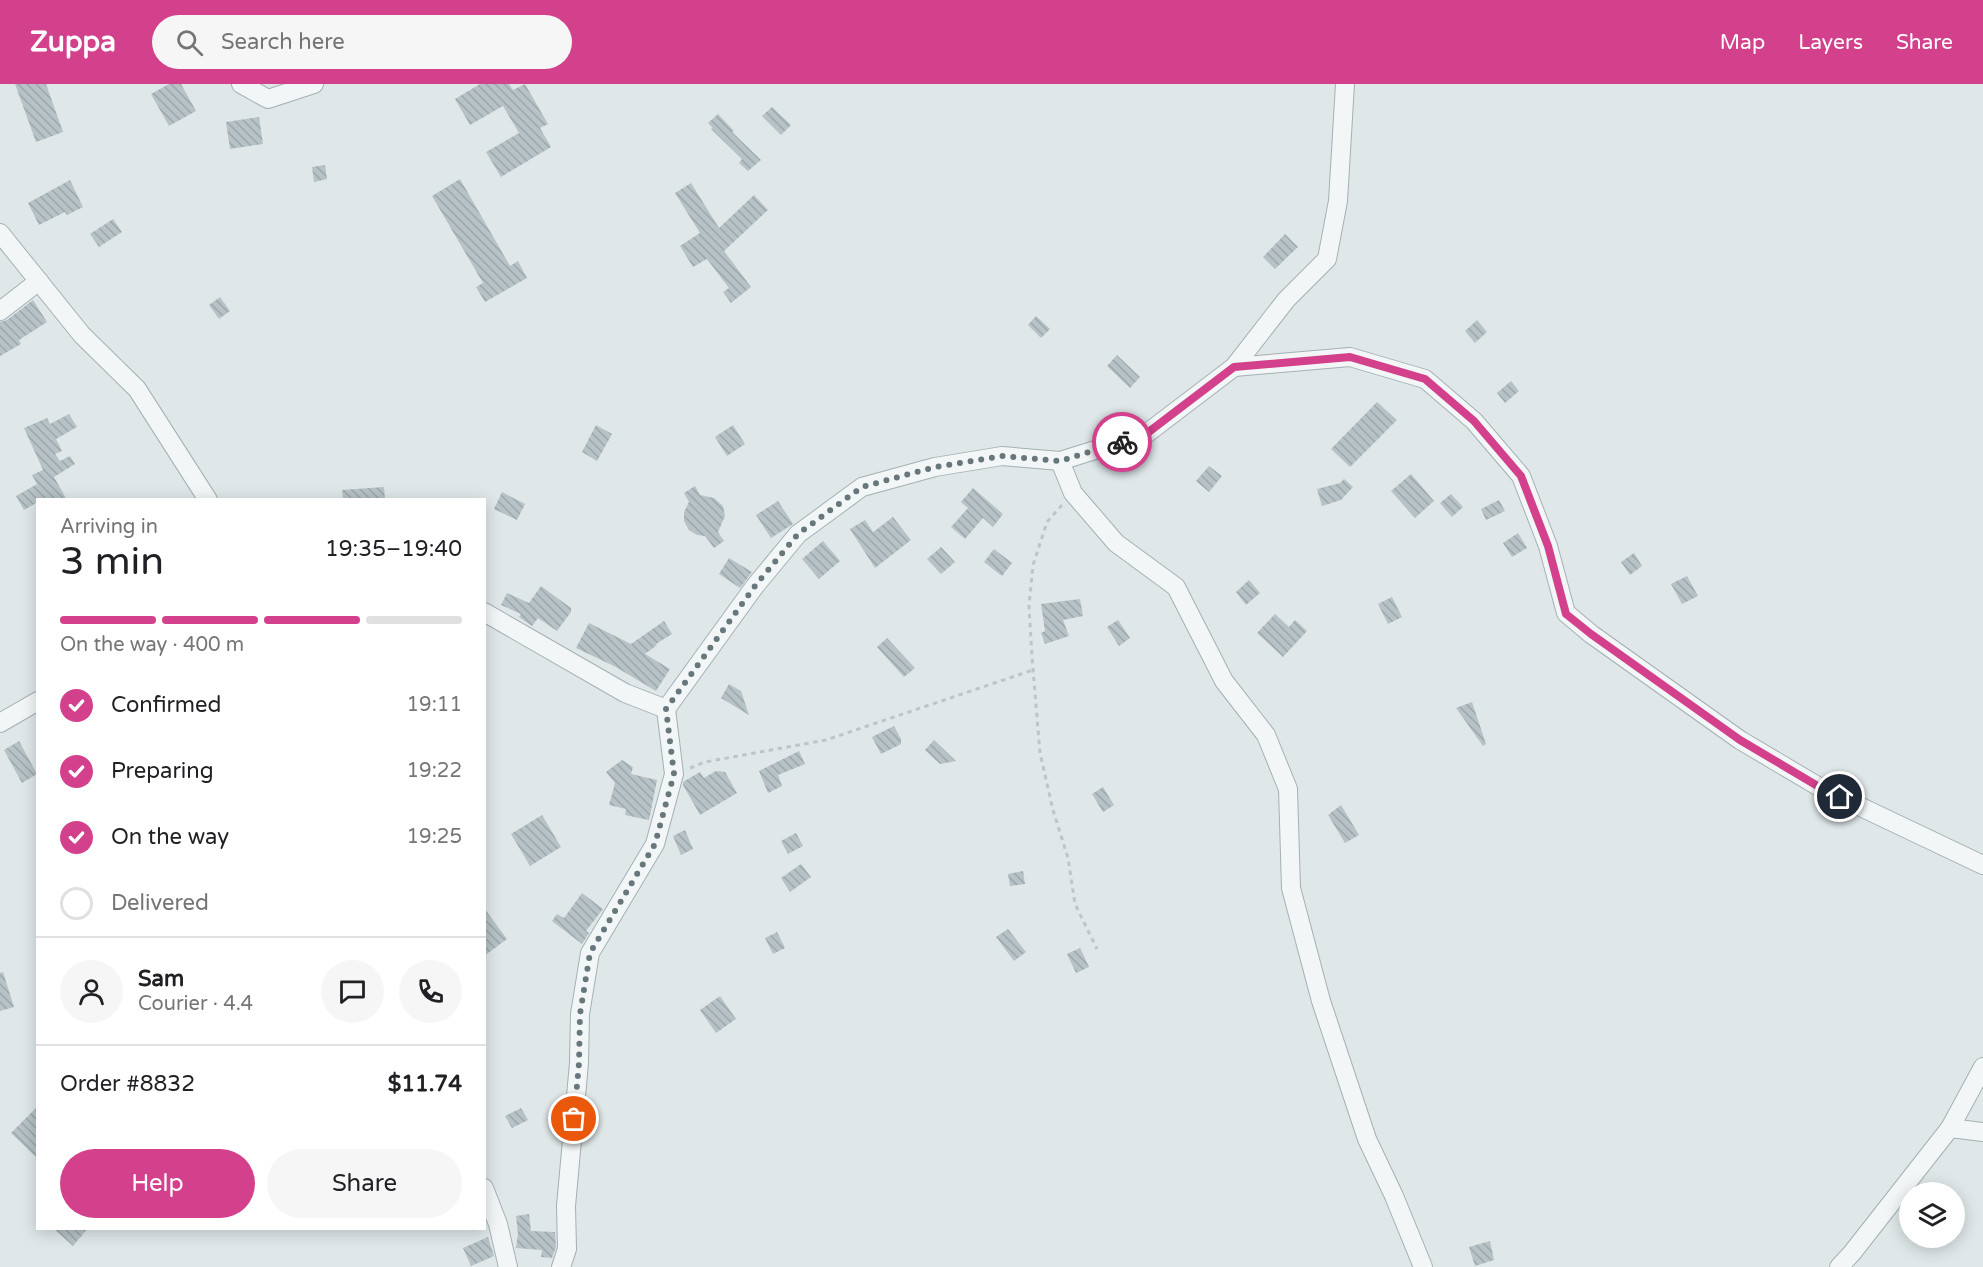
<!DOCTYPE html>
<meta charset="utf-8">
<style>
body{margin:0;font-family:"Varela Round",sans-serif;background:#f6f6f6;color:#202124;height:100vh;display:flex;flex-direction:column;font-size:22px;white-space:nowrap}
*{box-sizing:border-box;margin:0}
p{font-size:20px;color:#757577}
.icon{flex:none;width:33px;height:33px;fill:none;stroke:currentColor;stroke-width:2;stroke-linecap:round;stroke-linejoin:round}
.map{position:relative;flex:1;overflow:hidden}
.sheet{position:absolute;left:36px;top:414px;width:450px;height:732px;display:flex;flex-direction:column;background:#fff;border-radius:0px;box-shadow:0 3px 15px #0003}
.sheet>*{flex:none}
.controls{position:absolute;left:1899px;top:1098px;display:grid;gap:12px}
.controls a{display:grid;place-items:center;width:66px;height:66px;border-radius:50%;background:#fff;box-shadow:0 3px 15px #0003;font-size:30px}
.pin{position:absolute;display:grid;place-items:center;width:51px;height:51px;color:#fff;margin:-26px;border:3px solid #fff;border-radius:50%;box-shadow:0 2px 6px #0007}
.courier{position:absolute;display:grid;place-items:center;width:60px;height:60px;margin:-30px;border:4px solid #d3408c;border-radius:50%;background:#fff;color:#222;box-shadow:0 2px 8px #0007}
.headline em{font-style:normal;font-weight:600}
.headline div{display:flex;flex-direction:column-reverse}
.headline{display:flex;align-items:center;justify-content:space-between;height:102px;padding:0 24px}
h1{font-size:39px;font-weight:600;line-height:45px}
.bar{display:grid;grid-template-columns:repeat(4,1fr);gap:9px 6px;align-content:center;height:72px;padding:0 24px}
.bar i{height:8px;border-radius:4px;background:#e0e0e0}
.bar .active{background:#d3408c}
.bar p{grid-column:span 4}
.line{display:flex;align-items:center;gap:15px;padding:0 24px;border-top:2px solid #e0e0e0}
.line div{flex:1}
.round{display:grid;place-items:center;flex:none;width:63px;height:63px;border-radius:32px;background:#f6f6f6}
ol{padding:0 24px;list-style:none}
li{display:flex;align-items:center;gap:18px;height:66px}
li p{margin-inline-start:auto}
li .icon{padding:6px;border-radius:50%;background:#d3408c;color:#fff;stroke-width:4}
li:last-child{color:#757577}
li i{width:33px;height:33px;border:3px solid #e0e0e0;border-radius:50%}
.primary-button{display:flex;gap:12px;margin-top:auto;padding:12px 24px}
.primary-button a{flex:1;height:69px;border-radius:36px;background:#d3408c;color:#fff;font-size:24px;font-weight:600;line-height:69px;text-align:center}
.primary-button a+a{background:#f6f6f6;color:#202124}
header{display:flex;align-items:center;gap:36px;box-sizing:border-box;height:84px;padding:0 30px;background:#d3408c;color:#fff}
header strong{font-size:28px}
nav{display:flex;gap:33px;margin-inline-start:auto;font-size:21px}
.search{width:420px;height:54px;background:#f6f6f6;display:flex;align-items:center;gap:15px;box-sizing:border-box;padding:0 21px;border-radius:33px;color:#757577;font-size:22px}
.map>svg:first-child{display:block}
.building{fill:url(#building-back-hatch)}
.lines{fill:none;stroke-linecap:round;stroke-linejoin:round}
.minor-casing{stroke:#a4b0b3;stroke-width:20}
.path{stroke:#bdc5c8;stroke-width:3;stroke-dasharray:4.5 4.5;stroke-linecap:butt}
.minor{stroke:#f2f6f7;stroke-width:18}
.done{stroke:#68777c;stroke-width:6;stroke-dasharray:0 10.8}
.route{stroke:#d3408c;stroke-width:8}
</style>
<header>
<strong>Zuppa</strong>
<div class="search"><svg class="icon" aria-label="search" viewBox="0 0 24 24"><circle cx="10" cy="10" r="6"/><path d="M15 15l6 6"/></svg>Search here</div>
<nav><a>Map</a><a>Layers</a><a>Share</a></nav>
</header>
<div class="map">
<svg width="1983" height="1183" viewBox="0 0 1983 1183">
<defs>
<pattern id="building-back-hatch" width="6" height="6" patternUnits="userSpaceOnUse" patternTransform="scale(1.5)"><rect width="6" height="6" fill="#b6c2c6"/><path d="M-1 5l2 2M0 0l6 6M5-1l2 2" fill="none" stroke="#9ca7ab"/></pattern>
</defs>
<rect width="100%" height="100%" fill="#dfe7e9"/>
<!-- building -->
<g class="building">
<path d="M15 0H46L63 48 36 58Z"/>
<path d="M169 0H181L196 27 169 42 151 10Z"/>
<path d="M480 0H509L513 6 525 0 548 40 540 44 551 63 501 93 486 68 519 49 503 22 470 41 455 15Z"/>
<path d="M772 23 791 41 781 51 762 32Z"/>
<path d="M718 30 734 47 732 48 761 76 748 87 739 79 742 75 711 45 713 44 708 39Z"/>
<path d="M259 33 263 60 230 65 226 38Z"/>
<path d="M325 81 327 95 314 98 312 83Z"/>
<path d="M460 95 510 182 518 177 527 194 485 218 476 203 483 199 432 112Z"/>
<path d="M70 96 83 123 67 131 65 128 39 141 28 119Z"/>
<path d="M691 99 719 144 754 111 768 126 724 167 751 203 731 219 723 208 729 204 707 175 693 183 680 162 700 149 675 109Z"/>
<path d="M113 135 122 148 99 163 90 150Z"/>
<path d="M1285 150 1298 163 1275 185 1263 173Z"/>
<path d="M220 213 230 227 219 235 209 221Z"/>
<path d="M33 216 47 238 19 256 21 260 0 272V238L7 236Z"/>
<path d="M1036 232 1050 245 1041 254 1028 241Z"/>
<path d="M1477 236 1487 248 1475 259 1465 247Z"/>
<path d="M1117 271 1140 293 1130 304 1107 282Z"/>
<path d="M1511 297 1519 307 1505 319 1497 309Z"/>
<path d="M1377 318 1397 336 1350 383 1331 365Z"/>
<path d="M69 330 77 343 56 355 62 367 55 370 60 377 70 372 75 380 54 393 67 416H38V418L24 426 16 412 37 400 32 391 43 386 24 344 47 334 50 340Z"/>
<path d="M596 341 612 350 597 377 582 368Z"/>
<path d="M733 341 745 360 727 372 715 353Z"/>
<path d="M1209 382 1222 392 1209 408 1196 397Z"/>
<path d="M1411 390 1434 417 1415 434 1391 407Z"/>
<path d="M1344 395 1353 403 1341 416 1322 422 1317 405 1340 399Z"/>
<path d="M695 402 700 411 714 414 723 422 725 432 718 448 724 457 714 464 705 452 697 451 689 446 684 437V428L689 418 684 409Z"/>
<path d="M384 403 385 416H343L342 406Z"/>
<path d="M973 404 1003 430 993 443 983 434 965 455 951 443 968 424 961 418Z"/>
<path d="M502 408 525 420 517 436 494 425Z"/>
<path d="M1451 410 1463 423 1452 433 1440 419Z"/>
<path d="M1499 416 1505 427 1486 436 1481 425Z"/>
<path d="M778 417 793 440 771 454 756 431Z"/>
<path d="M893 433 911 456 875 484 850 445 865 436 873 448Z"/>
<path d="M1518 449 1527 464 1512 473 1503 459Z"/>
<path d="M823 457 840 477 819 495 802 475Z"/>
<path d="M941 463 955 478 941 490 927 475Z"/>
<path d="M994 465 1012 479 1002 492 984 478Z"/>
<path d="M1634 469 1642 482 1630 491 1621 478Z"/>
<path d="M729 474 752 488 740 504 719 490Z"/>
<path d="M1687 492 1698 512 1682 520 1671 500Z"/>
<path d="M1249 496 1260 509 1246 521 1236 508Z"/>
<path d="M541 502 571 524V528L557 547 538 534 532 542 519 533 521 530 501 521 507 509 529 519Z"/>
<path d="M1392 513 1402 533 1388 540 1378 520Z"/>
<path d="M1080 515 1083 532 1063 536 1069 552 1045 560 1041 549 1045 547 1041 520Z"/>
<path d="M1275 530 1289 543 1295 536 1307 547 1283 573 1257 549Z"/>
<path d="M1118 536 1130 554 1119 562 1107 543Z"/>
<path d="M664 537 672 550 656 560 657 561 645 570 670 585 656 607 614 582 576 564 589 539 631 560Z"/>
<path d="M887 554 915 584 904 593 877 563Z"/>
<path d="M729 600 741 607 749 631 721 614Z"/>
<path d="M1472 618 1486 660 1483 662 1456 624Z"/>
<path d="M894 642 901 655V660L881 670 872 653Z"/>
<path d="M934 656 956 677 940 680 925 666Z"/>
<path d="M19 657 37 690 22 699 4 666Z"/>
<path d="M799 667 805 680 778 691 782 702 768 709 759 687Z"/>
<path d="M622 676 633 683 631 690 657 696 649 736 625 731 626 725 609 721 615 699 606 688Z"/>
<path d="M716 687 725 688 737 709 700 731 683 701V698L700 688 704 694Z"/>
<path d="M1103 703 1114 721 1103 728 1092 710Z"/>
<path d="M1341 721 1359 751 1345 759 1328 731Z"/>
<path d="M542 731 561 763 530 782 511 750Z"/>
<path d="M685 746 693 765 681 771 673 752Z"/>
<path d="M796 749 803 762 788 770 781 757Z"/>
<path d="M801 780 811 793 790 808 781 794Z"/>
<path d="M1023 787 1025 800 1010 802 1008 790Z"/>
<path d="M582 809 603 825 586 847 589 849 582 860 552 837 557 830 564 834Z"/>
<path d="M484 824 507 855 484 872Z"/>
<path d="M1008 845 1026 868 1014 877 996 853Z"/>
<path d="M777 848 785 864 773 870 765 854Z"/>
<path d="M1080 864 1089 883 1076 889 1067 870Z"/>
<path d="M3 888 14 923 0 927V889Z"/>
<path d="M720 912 736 935 716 949 700 926Z"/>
<path d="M38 1022V1075L11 1049Z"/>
<path d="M521 1024 528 1036 512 1044 505 1032Z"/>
<path d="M529 1130 531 1147 555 1148 556 1163 552 1174 541 1173 542 1166 516 1164 518 1150 516 1132Z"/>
<path d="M53 1144H88L73 1162Z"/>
<path d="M488 1153 494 1172 471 1182 463 1164Z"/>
<path d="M1490 1157 1494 1176 1475 1182 1469 1163Z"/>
</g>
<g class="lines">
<defs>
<g id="minor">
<path d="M241 0 268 15 314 0"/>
<path d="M0 149 82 251 137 305 208 416"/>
<path d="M0 227 39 197"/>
<path d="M1234 283 1350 273 1425 295 1474 337 1521 392 1548 462 1566 529 1591 550 1740 656 1821 704 1983 781"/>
<path d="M1060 377 1073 409 1116 459 1176 503 1224 597 1266 651 1288 705 1291 804 1321 917 1367 1055 1394 1112 1423 1183"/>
<path d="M484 528 625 609 666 625 755 502 798 450 862 403 935 383 1002 372 1060 377 1146 350 1234 283 1286 216 1327 175 1338 117 1345 0"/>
<path d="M0 639 38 617"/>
<path d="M1950 1044 1983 1048"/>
<path d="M484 1104 498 1140 508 1183"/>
<path d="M561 1183 567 1165 566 1122 579 979 580 930 590 869 655 760 674 690 666 625"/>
<path d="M1839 1183 1852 1169 1950 1044 1983 983"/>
</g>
</defs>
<!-- minor casing -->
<use href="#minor" class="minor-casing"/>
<!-- path -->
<g class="path">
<path d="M1062 421 1047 438 1033 481 1029 522 1032 573 1040 669 1053 726 1068 774 1075 820 1097 865"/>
<path d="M690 684 705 678 826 656 1033 586"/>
</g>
<!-- minor -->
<use href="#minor" class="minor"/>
</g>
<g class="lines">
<!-- done -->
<path class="done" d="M574 1035 579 979 580 930 590 869 655 760 674 690 666 625 755 502 798 450 862 403 935 383 1002 372 1060 377 1122 358"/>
<!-- route -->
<path class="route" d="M1122 358 1146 350 1234 283 1350 273 1425 295 1474 337 1521 392 1548 462 1566 530 1591 550 1740 656 1821 704 1840 713"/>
</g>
</svg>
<div class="controls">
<a><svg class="icon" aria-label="layers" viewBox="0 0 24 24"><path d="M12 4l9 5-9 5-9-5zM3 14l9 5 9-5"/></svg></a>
</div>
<div class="pin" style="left:574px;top:1035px;background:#ea580c"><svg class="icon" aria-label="bag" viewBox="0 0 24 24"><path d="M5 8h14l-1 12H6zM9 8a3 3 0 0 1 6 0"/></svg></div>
<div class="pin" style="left:1840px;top:713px;background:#1f2937"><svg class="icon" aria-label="home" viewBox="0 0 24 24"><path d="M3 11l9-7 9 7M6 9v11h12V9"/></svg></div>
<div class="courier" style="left:1122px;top:358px"><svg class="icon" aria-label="bike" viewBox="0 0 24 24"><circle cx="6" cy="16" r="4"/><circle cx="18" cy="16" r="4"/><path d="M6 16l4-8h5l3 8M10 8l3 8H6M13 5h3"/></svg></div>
<section class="sheet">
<div class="headline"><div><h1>3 min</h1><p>Arriving in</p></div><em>19:35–19:40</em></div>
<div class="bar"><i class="active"></i><i class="active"></i><i class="active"></i><i></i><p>On the way · 400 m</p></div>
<ol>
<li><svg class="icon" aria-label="check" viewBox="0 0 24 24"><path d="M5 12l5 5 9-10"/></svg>Confirmed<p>19:11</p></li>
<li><svg class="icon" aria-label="check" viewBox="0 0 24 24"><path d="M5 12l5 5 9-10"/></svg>Preparing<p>19:22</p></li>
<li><svg class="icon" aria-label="check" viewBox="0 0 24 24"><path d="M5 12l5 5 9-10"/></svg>On the way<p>19:25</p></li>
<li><i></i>Delivered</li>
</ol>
<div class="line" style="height:108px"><a class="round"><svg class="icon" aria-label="person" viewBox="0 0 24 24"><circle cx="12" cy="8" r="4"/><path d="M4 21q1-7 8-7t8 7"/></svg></a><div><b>Sam</b><p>Courier · 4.4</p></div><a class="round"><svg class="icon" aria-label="chat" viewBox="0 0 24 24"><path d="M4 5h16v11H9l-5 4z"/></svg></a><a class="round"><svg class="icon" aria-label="phone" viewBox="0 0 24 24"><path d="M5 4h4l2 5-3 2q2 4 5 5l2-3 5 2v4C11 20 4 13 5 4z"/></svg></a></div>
<div class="line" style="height:78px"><div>Order #8832</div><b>$11.74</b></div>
<div class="primary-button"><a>Help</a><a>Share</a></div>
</section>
</div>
